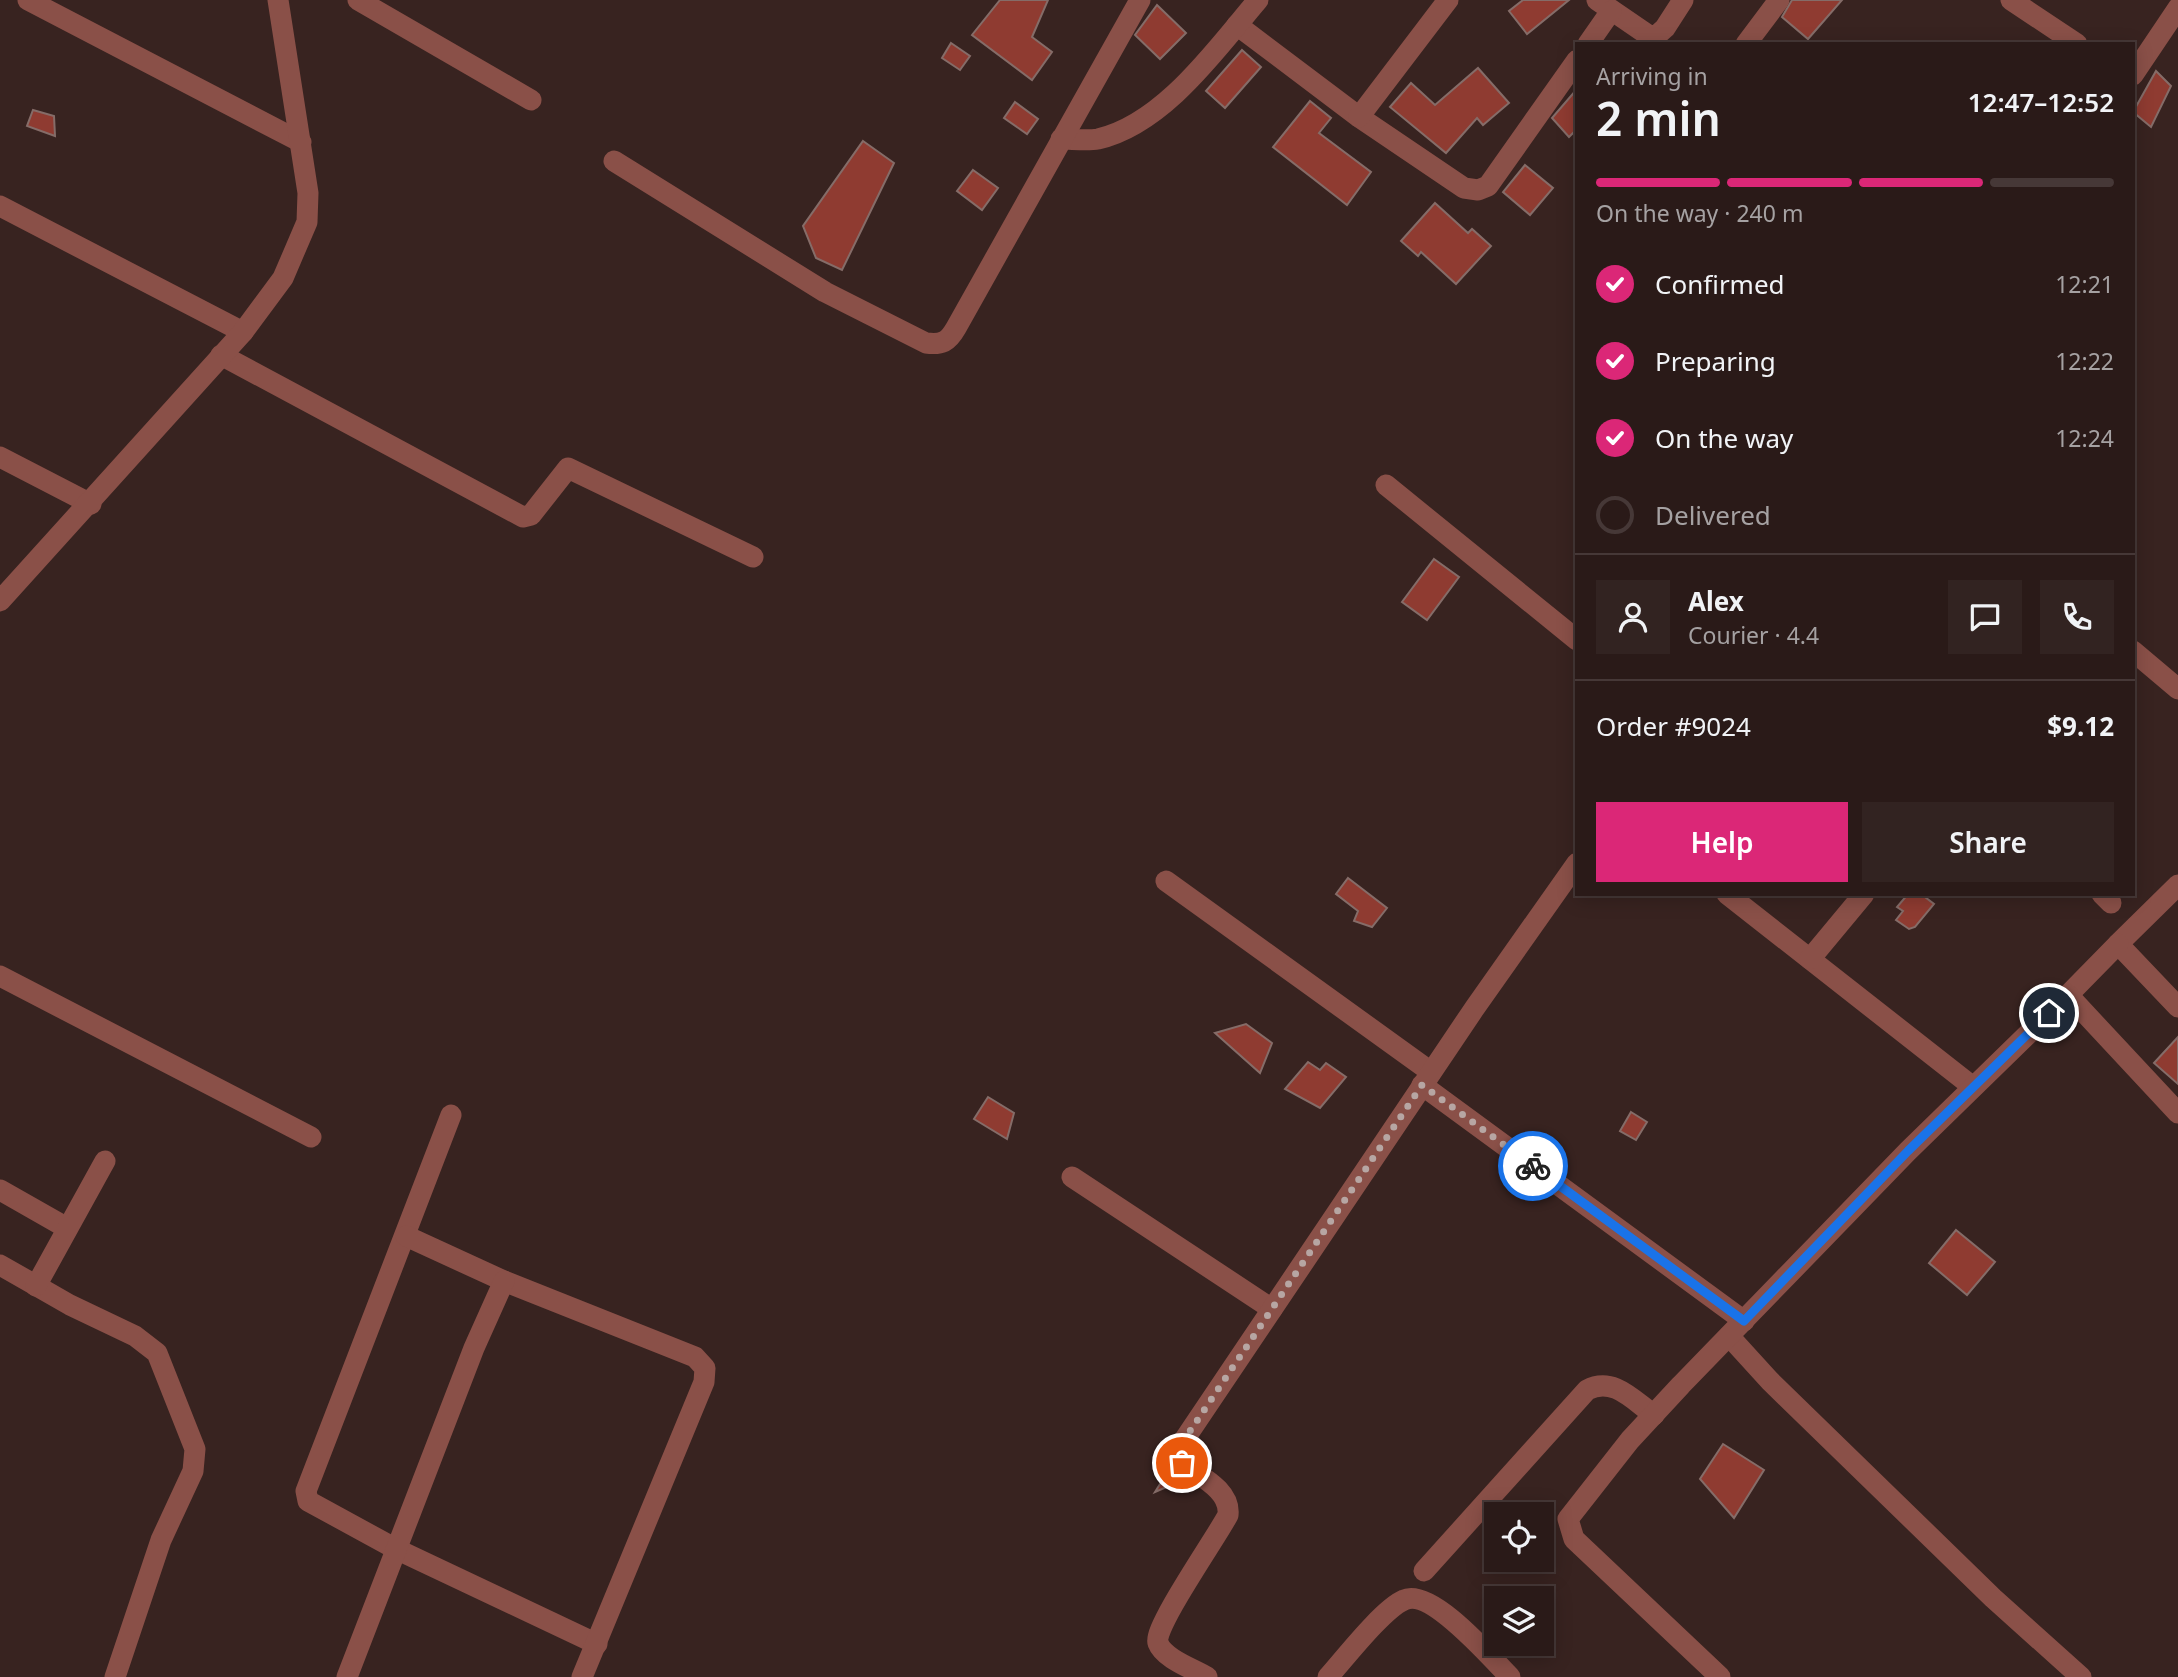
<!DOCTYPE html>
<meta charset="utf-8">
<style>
body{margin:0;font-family:"Noto Sans",sans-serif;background:#322321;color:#f1f3f6;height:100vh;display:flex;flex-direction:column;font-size:26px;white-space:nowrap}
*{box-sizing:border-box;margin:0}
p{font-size:23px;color:#a5a1a2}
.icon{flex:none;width:38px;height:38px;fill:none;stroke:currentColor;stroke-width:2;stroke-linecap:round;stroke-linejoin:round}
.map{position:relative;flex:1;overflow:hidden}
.side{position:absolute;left:1575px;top:42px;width:560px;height:854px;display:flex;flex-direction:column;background:#2a1a18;border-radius:0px;box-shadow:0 4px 18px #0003,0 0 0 2px #463837}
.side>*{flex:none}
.buttons{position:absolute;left:1484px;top:1502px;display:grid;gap:14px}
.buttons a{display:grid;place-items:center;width:70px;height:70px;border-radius:0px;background:#2a1a18;box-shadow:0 4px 18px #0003,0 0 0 2px #463837;font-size:35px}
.pin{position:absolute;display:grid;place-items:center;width:60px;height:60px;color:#fff;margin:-30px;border:4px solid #fff;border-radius:50%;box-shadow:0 2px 7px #0007}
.courier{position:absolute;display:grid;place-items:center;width:70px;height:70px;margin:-35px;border:5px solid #1a73e8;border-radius:50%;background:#fff;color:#222;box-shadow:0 2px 9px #0007}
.head em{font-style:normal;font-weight:600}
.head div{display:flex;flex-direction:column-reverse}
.head{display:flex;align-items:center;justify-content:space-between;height:119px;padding:0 21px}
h1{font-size:46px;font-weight:600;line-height:52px}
.bar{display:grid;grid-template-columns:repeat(4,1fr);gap:10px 7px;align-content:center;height:84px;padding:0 21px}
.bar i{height:9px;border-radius:5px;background:#463837}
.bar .selected{background:#db2777}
.bar p{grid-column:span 4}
.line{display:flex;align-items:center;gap:18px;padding:0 21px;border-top:2px solid #463837}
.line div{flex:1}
.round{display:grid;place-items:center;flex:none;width:74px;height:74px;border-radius:0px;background:#322321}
ol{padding:0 21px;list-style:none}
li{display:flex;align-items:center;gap:21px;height:77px}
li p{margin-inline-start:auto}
li .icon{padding:7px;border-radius:50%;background:#db2777;color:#fff;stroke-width:4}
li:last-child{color:#a5a1a2}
li i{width:38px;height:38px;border:4px solid #463837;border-radius:50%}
.button{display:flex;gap:14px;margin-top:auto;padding:14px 21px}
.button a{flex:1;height:80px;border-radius:0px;background:#db2777;color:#fff;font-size:28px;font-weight:600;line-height:80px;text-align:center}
.button a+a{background:#322321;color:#f1f3f6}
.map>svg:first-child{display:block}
.building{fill:#8f3b31;stroke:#856c68;stroke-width:2}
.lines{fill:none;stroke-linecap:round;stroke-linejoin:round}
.minor{stroke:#8a5048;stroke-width:21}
.done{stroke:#b7a6a3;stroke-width:7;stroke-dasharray:0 12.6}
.route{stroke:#1a73e8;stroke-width:9}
</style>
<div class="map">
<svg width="2178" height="1677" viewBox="0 0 2178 1677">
<rect width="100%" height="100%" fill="#382320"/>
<!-- building -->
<g class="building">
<path d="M1000 0H1048L1032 37 1052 52 1032 80 972 35Z"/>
<path d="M1523 0H1569L1527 34 1509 11Z"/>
<path d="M1792 0H1842L1808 39 1782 17Z"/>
<path d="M1157 5 1186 33 1160 59 1135 35Z"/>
<path d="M951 43 970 56 960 70 942 58Z"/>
<path d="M1242 50 1261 67 1225 108 1206 91Z"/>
<path d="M1478 68 1509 103 1483 125 1477 118 1446 153 1390 107 1411 83 1435 105Z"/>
<path d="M2156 71 2171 86 2151 127 2133 112Z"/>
<path d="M1577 89V129L1569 137 1552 118Z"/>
<path d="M1310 101 1331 118 1319 133 1371 172 1347 205 1273 147Z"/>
<path d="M1015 102 1038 119 1027 134 1004 118Z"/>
<path d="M33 110 54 116 55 136 27 126Z"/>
<path d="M863 141 894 163 842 270 816 258 803 226Z"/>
<path d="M1525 165 1553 188 1530 215 1503 192Z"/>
<path d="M973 170 998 188 982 210 957 191Z"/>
<path d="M1435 203 1468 233 1472 229 1491 246 1456 284 1421 252 1418 256 1401 241Z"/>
<path d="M1434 559 1459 577 1427 620 1402 602Z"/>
<path d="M1348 878 1387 908 1372 927 1354 921 1358 911 1336 894Z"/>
<path d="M1908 894H1921L1934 904 1915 927 1909 929 1896 920 1903 911 1897 907Z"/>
<path d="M1246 1024 1272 1043 1260 1073 1215 1033Z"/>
<path d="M2178 1037V1084L2154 1063Z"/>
<path d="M1308 1062 1320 1070 1326 1063 1346 1077 1320 1108 1285 1089Z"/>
<path d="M988 1097 1014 1113 1007 1139 974 1119Z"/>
<path d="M1631 1112 1647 1122 1636 1140 1620 1131Z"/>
<path d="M1956 1230 1995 1262 1967 1295 1929 1263Z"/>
<path d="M1723 1444 1764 1470 1734 1518 1700 1479Z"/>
<path d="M1170 1468 1183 1480 1155 1492Z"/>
</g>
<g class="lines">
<!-- minor -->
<g class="minor">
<path d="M28 0 301 142"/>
<path d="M358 0 531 100"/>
<path d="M1597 0 1648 35 1656 36 1665 28 1683 0"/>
<path d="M2011 0 2077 44"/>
<path d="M1237 25 1359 117 1464 188 1478 190 1488 186 1577 60"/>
<path d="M1588 44 1611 11"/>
<path d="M1746 44 1779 0"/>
<path d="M2133 75 2178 8"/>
<path d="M1359 117 1448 0"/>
<path d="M1061 139C1072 139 1087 141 1098 139 1164 124 1217 48 1258 0"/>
<path d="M614 161 825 292 926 343C942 345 948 342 956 328L1140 0"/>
<path d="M0 206 243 332"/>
<path d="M221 355 523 517 531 515 568 468 753 557"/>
<path d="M0 457 91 504"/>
<path d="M1386 485 1577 640"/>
<path d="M0 601 243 332 283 278 307 222 308 193 278 0"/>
<path d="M2133 651 2178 689"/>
<path d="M1166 881 1431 1072"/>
<path d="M2178 885 2118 944 2178 1007"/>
<path d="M1727 894 1973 1087"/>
<path d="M2102 894 2111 903"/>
<path d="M1810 959 1864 894"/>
<path d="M0 976 311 1137"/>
<path d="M2068 995 2118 944"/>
<path d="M1422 1085 1744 1321"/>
<path d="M451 1115 306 1491 308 1501 396 1549 597 1644"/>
<path d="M1072 1177 1272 1309"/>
<path d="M0 1190 67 1228"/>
<path d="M406 1236 504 1281 695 1357 705 1368 704 1382 582 1677"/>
<path d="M0 1265 70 1305 135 1336 157 1353 195 1449 193 1471 161 1540 115 1677"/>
<path d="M36 1286 105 1161"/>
<path d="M1729 1336 1770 1381 1993 1598 2081 1677"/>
<path d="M1424 1571 1587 1390C1613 1376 1633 1400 1654 1415"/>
<path d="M347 1677 474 1348 504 1281"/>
<path d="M1207 1677C1194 1669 1164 1659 1158 1643 1152 1629 1218 1535 1228 1515 1231 1490 1199 1476 1182 1463L1177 1456 1178 1449 1474 1009 1577 863"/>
<path d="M1328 1677C1345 1658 1383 1609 1404 1600 1431 1587 1492 1659 1510 1677"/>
<path d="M1720 1677 1574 1539 1568 1519 1630 1440 1681 1385 1908 1151 2068 995 2178 1113"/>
</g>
</g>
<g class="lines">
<!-- done -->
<path class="done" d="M1182 1463 1177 1456 1178 1449 1422 1085 1533 1166"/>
<!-- route -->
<path class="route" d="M1533 1166 1744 1321 1908 1151 2049 1013"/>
</g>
</svg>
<div class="buttons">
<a><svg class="icon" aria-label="locate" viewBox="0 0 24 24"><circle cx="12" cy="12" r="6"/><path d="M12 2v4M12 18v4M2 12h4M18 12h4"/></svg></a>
<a><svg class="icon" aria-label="layers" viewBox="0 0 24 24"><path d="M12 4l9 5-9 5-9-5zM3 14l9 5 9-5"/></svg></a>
</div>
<div class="pin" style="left:1182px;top:1463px;background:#ea580c"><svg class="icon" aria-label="bag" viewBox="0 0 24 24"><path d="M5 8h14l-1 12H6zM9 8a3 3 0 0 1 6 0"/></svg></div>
<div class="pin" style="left:2049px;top:1013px;background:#1f2937"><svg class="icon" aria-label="home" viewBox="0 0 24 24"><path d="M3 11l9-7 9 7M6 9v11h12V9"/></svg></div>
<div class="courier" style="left:1533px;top:1166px"><svg class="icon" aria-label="bike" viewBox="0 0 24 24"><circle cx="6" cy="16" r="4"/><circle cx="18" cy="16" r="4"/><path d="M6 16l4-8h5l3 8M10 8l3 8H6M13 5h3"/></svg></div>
<section class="side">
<div class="head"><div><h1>2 min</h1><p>Arriving in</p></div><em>12:47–12:52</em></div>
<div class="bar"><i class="selected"></i><i class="selected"></i><i class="selected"></i><i></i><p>On the way · 240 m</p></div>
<ol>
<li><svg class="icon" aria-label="check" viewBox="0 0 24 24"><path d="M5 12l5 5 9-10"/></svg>Confirmed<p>12:21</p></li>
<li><svg class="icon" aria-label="check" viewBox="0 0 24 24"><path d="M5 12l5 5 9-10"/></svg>Preparing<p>12:22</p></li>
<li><svg class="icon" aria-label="check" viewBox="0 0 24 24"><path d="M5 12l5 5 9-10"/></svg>On the way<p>12:24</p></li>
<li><i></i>Delivered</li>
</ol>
<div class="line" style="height:126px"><a class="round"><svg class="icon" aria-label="person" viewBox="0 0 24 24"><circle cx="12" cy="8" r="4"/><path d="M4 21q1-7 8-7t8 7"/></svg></a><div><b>Alex</b><p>Courier · 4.4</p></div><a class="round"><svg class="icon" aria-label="chat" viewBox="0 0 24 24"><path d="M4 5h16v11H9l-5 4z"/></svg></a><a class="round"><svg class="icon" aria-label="phone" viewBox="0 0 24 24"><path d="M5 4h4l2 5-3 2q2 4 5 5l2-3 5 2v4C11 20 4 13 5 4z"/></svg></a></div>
<div class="line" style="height:91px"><div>Order #9024</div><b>$9.12</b></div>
<div class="button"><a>Help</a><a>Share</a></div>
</section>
</div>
